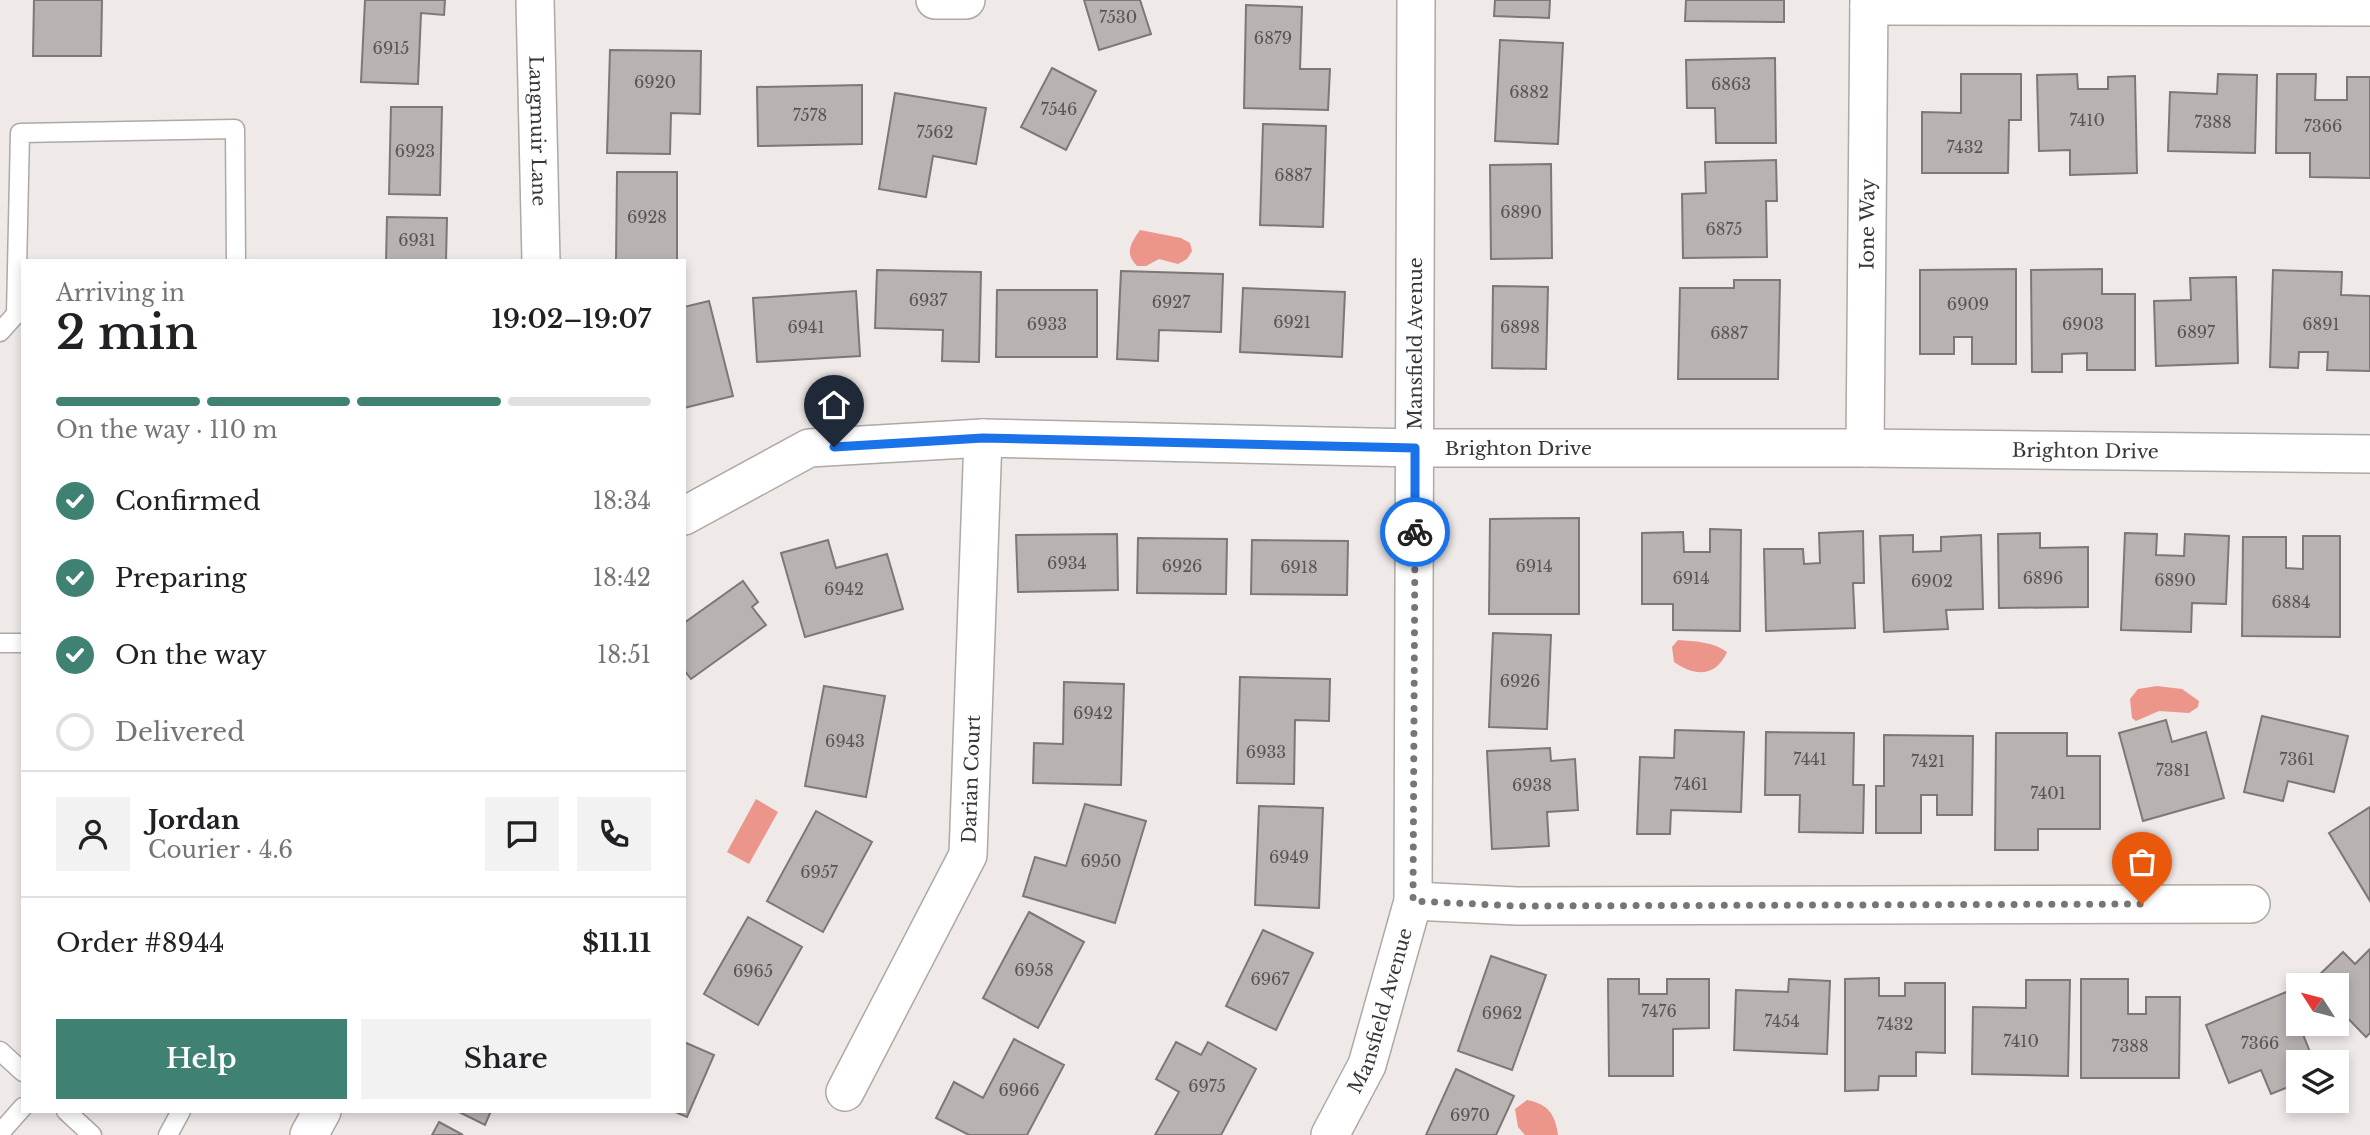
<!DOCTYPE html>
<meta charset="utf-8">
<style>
body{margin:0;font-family:"Libre Baskerville",serif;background:#f2f2f2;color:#202124;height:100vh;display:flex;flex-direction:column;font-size:26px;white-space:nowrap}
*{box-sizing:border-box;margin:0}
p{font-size:23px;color:#757577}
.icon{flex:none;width:38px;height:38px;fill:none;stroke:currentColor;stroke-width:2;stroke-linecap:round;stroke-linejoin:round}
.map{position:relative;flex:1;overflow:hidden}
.sheet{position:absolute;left:21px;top:259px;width:665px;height:854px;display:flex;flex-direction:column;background:#fff;border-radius:0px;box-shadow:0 4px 10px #0003}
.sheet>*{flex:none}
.needle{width:46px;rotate:306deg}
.buttons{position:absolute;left:2286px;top:973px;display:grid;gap:14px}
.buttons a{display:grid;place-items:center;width:63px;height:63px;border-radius:0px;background:#fff;box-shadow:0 4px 10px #0003;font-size:35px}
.pin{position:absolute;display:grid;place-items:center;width:60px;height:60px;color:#fff;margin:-72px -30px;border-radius:50% 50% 50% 0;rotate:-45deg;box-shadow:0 0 7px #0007}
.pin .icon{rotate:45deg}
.courier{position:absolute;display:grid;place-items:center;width:70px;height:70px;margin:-35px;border:5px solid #1a73e8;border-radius:50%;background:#fff;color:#222;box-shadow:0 2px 9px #0007}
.head em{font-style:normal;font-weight:600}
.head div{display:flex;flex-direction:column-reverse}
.head{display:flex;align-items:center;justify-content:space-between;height:119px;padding:0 35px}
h1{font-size:46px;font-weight:600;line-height:52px}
.bar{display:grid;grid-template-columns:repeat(4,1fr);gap:10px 7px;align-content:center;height:84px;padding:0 35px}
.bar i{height:9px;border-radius:5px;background:#e0e0e0}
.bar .selected{background:#3f8172}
.bar p{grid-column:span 4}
.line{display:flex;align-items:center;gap:18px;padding:0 35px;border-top:2px solid #e0e0e0}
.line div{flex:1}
.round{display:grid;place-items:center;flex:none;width:74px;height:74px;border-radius:0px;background:#f2f2f2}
ol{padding:0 35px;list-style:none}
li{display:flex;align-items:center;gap:21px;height:77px}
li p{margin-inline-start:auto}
li .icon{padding:7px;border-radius:50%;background:#3f8172;color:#fff;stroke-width:4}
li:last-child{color:#757577}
li i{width:38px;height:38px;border:4px solid #e0e0e0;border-radius:50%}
.action{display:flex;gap:14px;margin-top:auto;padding:14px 35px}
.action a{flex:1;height:80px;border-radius:0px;background:#3f8172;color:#fff;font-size:28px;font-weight:600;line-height:80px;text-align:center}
.action a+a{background:#f2f2f2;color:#202124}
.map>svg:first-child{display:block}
.water{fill:#ec958b}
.building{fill:#b8b2b1;stroke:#7d7877;stroke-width:2}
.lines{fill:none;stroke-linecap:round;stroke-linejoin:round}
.service-casing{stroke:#aea8a7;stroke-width:21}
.minor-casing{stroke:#aea8a7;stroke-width:40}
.service{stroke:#fff;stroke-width:18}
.minor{stroke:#fff;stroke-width:37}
.done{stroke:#797574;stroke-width:7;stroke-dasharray:0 12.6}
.route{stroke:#1a73e8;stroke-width:9}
.labels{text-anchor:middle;stroke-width:5;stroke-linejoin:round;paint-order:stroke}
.number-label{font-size:16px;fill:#595555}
.street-label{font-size:19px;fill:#393636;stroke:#fcf6f5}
</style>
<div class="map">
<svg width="2370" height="1135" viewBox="0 0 2370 1135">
<rect width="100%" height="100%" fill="#efe9e8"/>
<!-- water -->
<g class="water">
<path d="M1140 230 1181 238 1190 243 1192 251 1187 259 1178 264 1159 259 1146 266H1137C1124 253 1131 243 1140 230Z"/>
<path d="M1678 640C1694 641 1714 642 1727 652 1716 677 1695 677 1674 662L1672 647Z"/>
<path d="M2157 686 2182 689 2199 701 2198 707 2189 713 2159 711 2136 721 2132 718 2130 699 2138 689Z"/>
<path d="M756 799 778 812 749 864 727 852Z"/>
<path d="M1527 1100C1548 1104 1555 1114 1558 1135H1525L1518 1127 1515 1109Z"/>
</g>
<!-- building -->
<g class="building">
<path d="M34 0H102L101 56H33Z"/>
<path d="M365 0H445L444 15 421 13 418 84 361 82Z"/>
<path d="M1084 0H1140L1151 34 1099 50Z"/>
<path d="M1495 0H1550L1549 18 1494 16Z"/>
<path d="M1686 0H1784V22L1685 21Z"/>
<path d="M1246 5 1302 7 1300 69H1330L1328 110 1244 108Z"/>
<path d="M1500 40 1563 43 1558 144 1495 141Z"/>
<path d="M610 50 701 51 700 114 671 113 670 154 607 153Z"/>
<path d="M1775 58 1776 143H1716L1715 108H1687L1686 60Z"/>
<path d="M1052 68 1096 91 1066 150 1021 127Z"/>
<path d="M1961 74H2021V120H2009L2008 173H1922V112L1961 113Z"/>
<path d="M2077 74 2078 89H2108V77L2135 76 2137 173 2070 175V150L2039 151 2037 75Z"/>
<path d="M2218 74 2257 75 2255 153 2168 151 2170 92 2217 94Z"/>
<path d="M2277 74H2316L2315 100H2347V77H2370V178L2310 177V153H2276Z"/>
<path d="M862 85V144L758 146 757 87Z"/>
<path d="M895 93 986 108 976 164 933 156 926 197 879 189Z"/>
<path d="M391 107H442L440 195 389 194Z"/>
<path d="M1263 124 1326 126 1323 227 1260 225Z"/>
<path d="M1776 160 1777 201H1766L1767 257 1683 258 1682 194 1706 193 1705 162Z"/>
<path d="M1551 164 1552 258 1491 259 1490 165Z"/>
<path d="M617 172H677V261H616Z"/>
<path d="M387 217 447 218 446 261H386Z"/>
<path d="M2016 269V364H1972V337H1954V354H1920V270Z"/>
<path d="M2102 269V294H2135V370H2087V353L2062 354V372H2032L2031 270Z"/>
<path d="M877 270 981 272 979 362 942 361 943 330 875 328Z"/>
<path d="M2273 270 2342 272 2341 295 2370 296V371L2327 370 2328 352H2299L2298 368 2270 367Z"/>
<path d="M1121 271 1223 274 1221 332 1159 330 1158 361 1117 359Z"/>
<path d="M2236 277 2238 363 2156 366 2154 301 2191 300 2190 278Z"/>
<path d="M1734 280H1780L1778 379H1678L1680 288H1734Z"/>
<path d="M1493 286 1548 287 1546 369 1492 368Z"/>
<path d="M1243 288 1345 292 1342 357 1240 352Z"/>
<path d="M997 290H1097V357H996Z"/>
<path d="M856 291 860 356 757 362 753 298Z"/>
<path d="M709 301 733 396 684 408V307Z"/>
<path d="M1579 518V614H1489L1490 519Z"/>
<path d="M1710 529 1741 530 1740 631 1673 630V604H1642V533L1683 532 1684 552H1710Z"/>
<path d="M1863 531 1864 583H1853L1855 628 1766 631 1764 549H1803L1804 564 1820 563 1819 533Z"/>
<path d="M2040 533V548L2088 547V607L1999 608 1998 534Z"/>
<path d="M2125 533 2157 534 2156 555 2184 556 2185 534 2229 536 2226 604 2192 603 2191 632 2121 630Z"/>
<path d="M1117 534 1118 590 1018 592 1016 535Z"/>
<path d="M1913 535V552L1941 551V537L1981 535 1983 609 1946 610 1948 629 1884 632 1880 536Z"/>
<path d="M2303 536H2340V637L2242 636 2243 537H2286V568L2303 569Z"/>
<path d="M1138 538 1227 539 1226 594 1137 593Z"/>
<path d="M828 540 836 568 887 554 903 609 805 637 781 553Z"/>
<path d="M1252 540 1348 541 1347 595 1251 594Z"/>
<path d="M743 581 758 602 752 607 766 625 691 679 684 670V623Z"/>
<path d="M1493 633 1551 635 1547 729 1489 727Z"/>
<path d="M1240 677 1330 679 1329 721 1295 720 1294 784 1237 783Z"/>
<path d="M1064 682 1124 684 1121 785 1033 783 1034 743 1063 744Z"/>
<path d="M824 686 885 696 866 797 805 786Z"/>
<path d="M2262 716 2348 736 2334 792 2288 781 2283 801 2244 792Z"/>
<path d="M2166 720 2172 742 2206 732 2224 798 2143 821 2119 733Z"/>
<path d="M1675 730 1744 732 1741 812 1671 810 1670 834H1637L1640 757 1674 758Z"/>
<path d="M1766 732 1854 733 1853 785H1864L1863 833 1799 832 1800 795H1765Z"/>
<path d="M1996 733H2067V756H2100V829H2038V850H1995Z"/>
<path d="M1884 735 1973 736 1972 815H1937V795H1921V833H1876V786H1884Z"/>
<path d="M1550 748 1551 761 1575 759 1578 810 1547 812 1549 846 1492 849 1487 751Z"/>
<path d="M1085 804 1146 821 1115 923 1023 896 1035 857 1066 866Z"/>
<path d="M1259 806 1323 808 1319 908 1255 905Z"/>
<path d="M2370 807V901L2329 833Z"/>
<path d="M816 811 872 842 823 932 767 901Z"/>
<path d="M1029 912 1084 942 1038 1028 983 998Z"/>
<path d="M748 917 802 947 758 1025 704 994Z"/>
<path d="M1263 930 1313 953 1276 1030 1226 1006Z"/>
<path d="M2370 949V1033L2366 1037 2336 1006V985H2316L2312 982 2343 952 2355 964Z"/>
<path d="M1491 956 1546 975 1512 1070 1458 1051Z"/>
<path d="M1879 978V996H1905V983H1945V1053L1916 1052V1076H1879L1878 1090 1845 1091V979Z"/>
<path d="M1608 979H1639V994H1667V979H1709V1028L1673 1029V1076H1609Z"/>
<path d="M1789 979 1830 981 1827 1054 1734 1050 1736 990 1788 992Z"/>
<path d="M2081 979H2128V1014H2146V997H2180L2179 1078H2081Z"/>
<path d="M2026 980H2070L2068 1076 1972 1074 1973 1007 2026 1008Z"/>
<path d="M2286 992 2314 1062H2298V1083L2271 1094 2261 1070 2229 1083 2206 1025Z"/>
<path d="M1014 1039 1064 1065 1027 1135H969L936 1118 954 1082 983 1098Z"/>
<path d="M684 1042 714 1055 687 1117 673 1111H684Z"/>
<path d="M1176 1042 1201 1055 1208 1042 1256 1069 1221 1135H1155L1179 1092 1156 1079Z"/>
<path d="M1456 1069 1514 1096 1496 1135H1426Z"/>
<path d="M457 1111H491L485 1125Z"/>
<path d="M439 1122 463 1135H432Z"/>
</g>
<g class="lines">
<defs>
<g id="service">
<path d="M0 332 16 314 20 133 235 129 236 261"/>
<path d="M0 643H23"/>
<path d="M0 1051 23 1072"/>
<path d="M66 1111 92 1135"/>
<path d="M0 1133 23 1107"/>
<path d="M168 1135 181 1111"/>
</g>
<g id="minor">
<path id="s1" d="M535 0 541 261"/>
<path d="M935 0H966"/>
<path d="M1869 6 2370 7"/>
<path id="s2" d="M1865 448 1869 0"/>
<path id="s3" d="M684 516 809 448 983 438 1415 448H1865L2370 454"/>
<path d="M1413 901 1517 906 2251 904"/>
<path id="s4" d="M845 1092 968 855 983 438"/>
<path d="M309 1135 322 1111"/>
<path id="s5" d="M1330 1135 1367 1065 1413 901 1416 0"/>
</g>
</defs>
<!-- service casing -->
<use href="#service" class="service-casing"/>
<!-- minor casing -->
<use href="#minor" class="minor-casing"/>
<!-- service -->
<use href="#service" class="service"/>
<!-- minor -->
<use href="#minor" class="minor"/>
</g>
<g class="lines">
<!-- done -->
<path class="done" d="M1415 532 1413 901 1517 906 2142 904"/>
<!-- route -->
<path class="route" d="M834 447 983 438 1415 448V532"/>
</g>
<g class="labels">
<!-- number labels -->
<g class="number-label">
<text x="1118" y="23">7530</text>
<text x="1273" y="44">6879</text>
<text x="391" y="54">6915</text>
<text x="655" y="88">6920</text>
<text x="1731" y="90">6863</text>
<text x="1529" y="98">6882</text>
<text x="1059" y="115">7546</text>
<text x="810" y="121">7578</text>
<text x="2087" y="126">7410</text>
<text x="2213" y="128">7388</text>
<text x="2323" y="132">7366</text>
<text x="935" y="138">7562</text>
<text x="1965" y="153">7432</text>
<text x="415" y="157">6923</text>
<text x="1293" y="181">6887</text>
<text x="1521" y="218">6890</text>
<text x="647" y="223">6928</text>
<text x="1724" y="235">6875</text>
<text x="417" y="246">6931</text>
<text x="928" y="306">6937</text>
<text x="1171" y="308">6927</text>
<text x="1968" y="310">6909</text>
<text x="1292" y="328">6921</text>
<text x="1047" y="330">6933</text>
<text x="2083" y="330">6903</text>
<text x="2321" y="330">6891</text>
<text x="806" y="333">6941</text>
<text x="1520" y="333">6898</text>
<text x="2196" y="338">6897</text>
<text x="1729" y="339">6887</text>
<text x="1067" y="569">6934</text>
<text x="1182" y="572">6926</text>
<text x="1534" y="572">6914</text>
<text x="1299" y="573">6918</text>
<text x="1691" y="584">6914</text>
<text x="2043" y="584">6896</text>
<text x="2175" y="586">6890</text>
<text x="1932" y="587">6902</text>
<text x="844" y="595">6942</text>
<text x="2291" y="608">6884</text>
<text x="1520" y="687">6926</text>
<text x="1093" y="719">6942</text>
<text x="845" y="747">6943</text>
<text x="1266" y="758">6933</text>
<text x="1810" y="765">7441</text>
<text x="2297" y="765">7361</text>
<text x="1928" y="767">7421</text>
<text x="2173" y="776">7381</text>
<text x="1691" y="790">7461</text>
<text x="1532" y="791">6938</text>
<text x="2048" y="799">7401</text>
<text x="1289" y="863">6949</text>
<text x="1101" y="867">6950</text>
<text x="819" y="878">6957</text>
<text x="1034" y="976">6958</text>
<text x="753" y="977">6965</text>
<text x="1270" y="985">6967</text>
<text x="1659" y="1017">7476</text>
<text x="1502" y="1019">6962</text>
<text x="1782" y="1027">7454</text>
<text x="1895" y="1030">7432</text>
<text x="2021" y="1047">7410</text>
<text x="2260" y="1049">7366</text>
<text x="2130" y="1052">7388</text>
<text x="1207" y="1092">6975</text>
<text x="1019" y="1096">6966</text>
<text x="1470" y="1121">6970</text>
</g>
<!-- street labels -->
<g class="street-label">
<text dy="7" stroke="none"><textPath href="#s1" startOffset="131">Langmuir Lane</textPath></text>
<text dy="7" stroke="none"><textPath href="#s2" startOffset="224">Ione Way</textPath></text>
<text dy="7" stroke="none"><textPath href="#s5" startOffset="807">Mansfield Avenue</textPath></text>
<text dy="7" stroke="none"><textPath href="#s3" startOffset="852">Brighton Drive</textPath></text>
<text dy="7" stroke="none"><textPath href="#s3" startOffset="1419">Brighton Drive</textPath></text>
<text dy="7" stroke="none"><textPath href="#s4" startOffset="343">Darian Court</textPath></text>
<text dy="7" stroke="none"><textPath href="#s5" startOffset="135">Mansfield Avenue</textPath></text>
</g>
</g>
</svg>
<div class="buttons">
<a><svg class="needle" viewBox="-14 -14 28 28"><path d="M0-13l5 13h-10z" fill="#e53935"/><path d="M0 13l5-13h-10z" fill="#757577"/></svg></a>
<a><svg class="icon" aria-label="layers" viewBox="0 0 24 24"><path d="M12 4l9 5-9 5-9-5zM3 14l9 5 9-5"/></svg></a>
</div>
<div class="pin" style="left:2142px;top:904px;background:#ea580c"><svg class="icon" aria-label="bag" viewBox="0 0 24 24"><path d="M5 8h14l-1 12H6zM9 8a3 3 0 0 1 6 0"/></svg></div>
<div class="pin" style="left:834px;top:447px;background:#1f2937"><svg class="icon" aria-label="home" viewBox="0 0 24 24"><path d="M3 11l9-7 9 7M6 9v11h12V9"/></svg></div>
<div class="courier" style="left:1415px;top:532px"><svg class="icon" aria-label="bike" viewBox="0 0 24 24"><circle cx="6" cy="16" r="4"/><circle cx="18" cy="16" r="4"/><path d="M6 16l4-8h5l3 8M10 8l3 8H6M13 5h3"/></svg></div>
<section class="sheet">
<div class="head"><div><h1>2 min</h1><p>Arriving in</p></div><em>19:02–19:07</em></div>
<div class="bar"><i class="selected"></i><i class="selected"></i><i class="selected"></i><i></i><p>On the way · 110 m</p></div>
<ol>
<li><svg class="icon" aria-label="check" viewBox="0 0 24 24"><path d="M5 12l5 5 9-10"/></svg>Confirmed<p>18:34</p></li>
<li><svg class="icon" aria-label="check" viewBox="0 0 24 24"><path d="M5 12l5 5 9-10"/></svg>Preparing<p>18:42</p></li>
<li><svg class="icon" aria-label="check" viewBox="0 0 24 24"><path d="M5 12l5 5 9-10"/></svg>On the way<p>18:51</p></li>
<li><i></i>Delivered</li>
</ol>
<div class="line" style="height:126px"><a class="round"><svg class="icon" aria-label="person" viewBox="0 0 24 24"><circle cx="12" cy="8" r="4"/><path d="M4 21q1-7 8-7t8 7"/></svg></a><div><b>Jordan</b><p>Courier · 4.6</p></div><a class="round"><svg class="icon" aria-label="chat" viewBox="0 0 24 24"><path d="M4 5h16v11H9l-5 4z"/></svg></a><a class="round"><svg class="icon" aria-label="phone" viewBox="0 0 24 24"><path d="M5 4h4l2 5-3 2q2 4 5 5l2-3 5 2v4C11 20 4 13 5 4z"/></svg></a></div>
<div class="line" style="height:91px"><div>Order #8944</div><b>$11.11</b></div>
<div class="action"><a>Help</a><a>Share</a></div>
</section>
</div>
